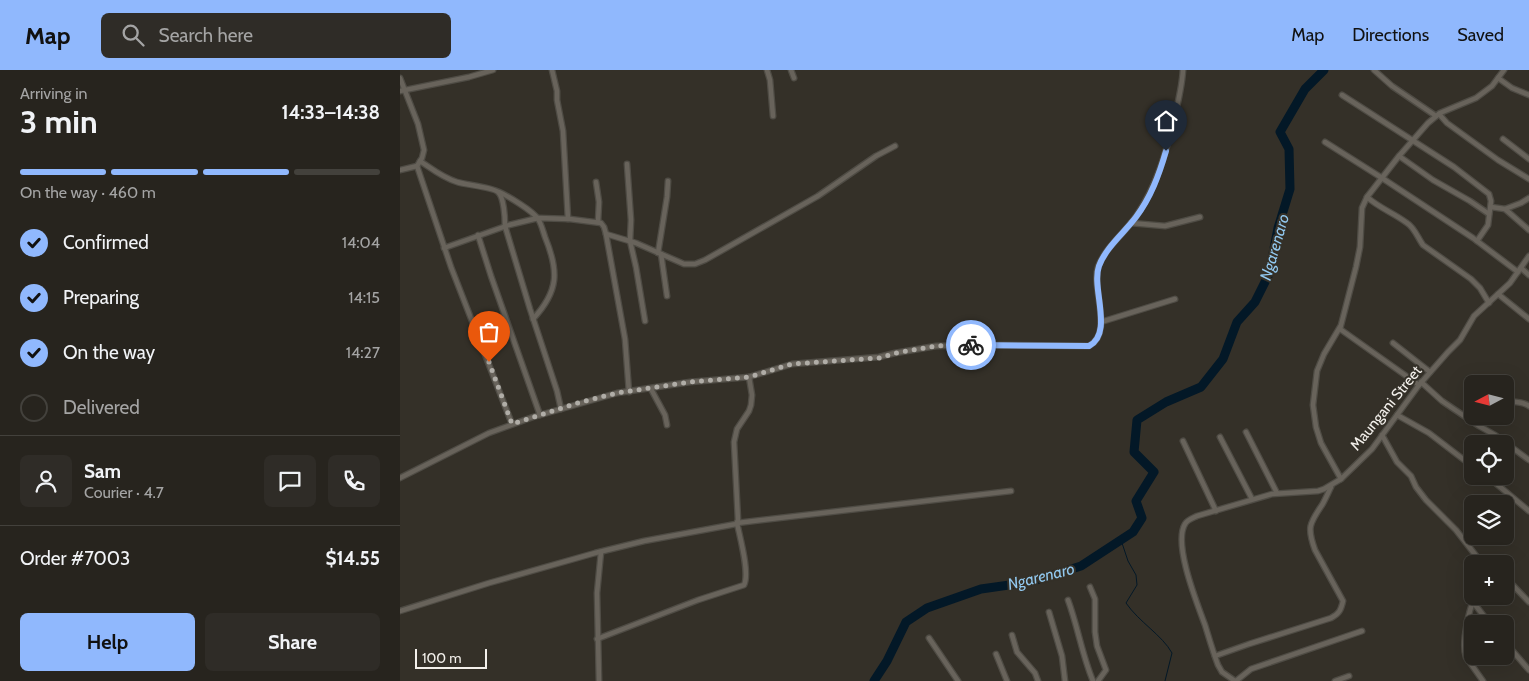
<!DOCTYPE html>
<meta charset="utf-8">
<style>
body{margin:0;font-family:Cabin,sans-serif;background:#2f2c27;color:#f1f3f6;height:100vh;display:flex;flex-direction:column;font-size:19px;white-space:nowrap}
*{box-sizing:border-box;margin:0}
p{font-size:16px;color:#a4a4a4}
.icon{flex:none;width:28px;height:28px;fill:none;stroke:currentColor;stroke-width:2;stroke-linecap:round;stroke-linejoin:round}
.map{position:relative;flex:1;overflow:hidden}
.drawer{display:flex;flex-direction:column;background:#27241e;width:400px}
.drawer>*{flex:none}
.needle{width:32px;rotate:263deg}
.controls{position:absolute;left:1064px;top:305px;display:grid;gap:10px}
.controls a{display:grid;place-items:center;width:50px;height:50px;border-radius:8px;background:#27241e;box-shadow:0 5px 20px #0002,0 0 0 1px #43413c;font-size:25px}
.scale{position:absolute;left:15px;bottom:12px;width:72px;box-sizing:border-box;padding-left:5px;border:2px solid #f3f0eb;border-top:0;font-size:14px;line-height:18px;white-space:nowrap;color:#f3f0eb;-webkit-text-stroke:4px #343028;paint-order:stroke}
.pin{position:absolute;display:grid;place-items:center;width:42px;height:42px;color:#fff;margin:-51px -21px;border-radius:50% 50% 50% 0;rotate:-45deg;box-shadow:0 0 5px #0007}
.pin .icon{rotate:45deg}
.courier{position:absolute;display:grid;place-items:center;width:50px;height:50px;margin:-25px;border:4px solid #90b8fd;border-radius:50%;background:#fff;color:#222;box-shadow:0 1px 6px #0007}
.head em{font-style:normal;font-weight:800}
.head div{display:flex;flex-direction:column-reverse}
.head{display:flex;align-items:center;justify-content:space-between;height:85px;padding:0 20px}
h1{font-size:32px;font-weight:800;line-height:38px}
.bar{display:grid;grid-template-columns:repeat(4,1fr);gap:8px 5px;align-content:center;height:60px;padding:0 20px}
.bar i{height:6px;border-radius:4px;background:#43413c}
.bar .on{background:#90b8fd}
.bar p{grid-column:span 4}
.line{display:flex;align-items:center;gap:12px;padding:0 20px;border-top:1px solid #43413c}
.line div{flex:1}
.round{display:grid;place-items:center;flex:none;width:52px;height:52px;border-radius:8px;background:#2f2c27}
ol{padding:0 20px;list-style:none}
li{display:flex;align-items:center;gap:15px;height:55px}
li p{margin-inline-start:auto}
li .icon{padding:5px;border-radius:50%;background:#90b8fd;color:#111;stroke-width:4}
li:last-child{color:#a4a4a4}
li i{width:28px;height:28px;border:2px solid #43413c;border-radius:50%}
.primary-button{display:flex;gap:10px;margin-top:auto;padding:10px 20px}
.primary-button a{flex:1;height:58px;border-radius:8px;background:#90b8fd;color:#111;font-size:20px;font-weight:800;line-height:58px;text-align:center}
.primary-button a+a{background:#2f2c27;color:#f1f3f6}
header{display:flex;align-items:center;gap:30px;box-sizing:border-box;height:70px;padding:0 25px;background:#90b8fd;color:#111}
header strong{font-size:24px}
nav{display:flex;gap:28px;margin-inline-start:auto;font-size:18px}
.search{width:350px;height:45px;background:#2f2c27;display:flex;align-items:center;gap:12px;box-sizing:border-box;padding:0 18px;border-radius:8px;color:#a4a4a4;font-size:19px}
main{display:flex;flex:1;min-height:0}
.map>svg:first-child{display:block}
.lines{fill:none;stroke-linecap:round;stroke-linejoin:round}
.stream{stroke:#031827;stroke-width:1}
.river{stroke:#031827;stroke-width:9}
.minor-casing{stroke:#4f4c45;stroke-width:7}
.minor{stroke:#68635b;stroke-width:4.5}
.done{stroke:#b0ada7;stroke-width:5;stroke-dasharray:0 9}
.route{stroke:#90b8fd;stroke-width:6}
.labels{text-anchor:middle;stroke-width:4;stroke-linejoin:round;paint-order:stroke}
.street-label{font-size:15px;fill:#f3f0eb;stroke:#343028}
.water-label{font-size:16px;font-style:italic;fill:#92c9f0;stroke:#343028}
</style>
<header>
<strong>Map</strong>
<div class="search"><svg class="icon" aria-label="search" viewBox="0 0 24 24"><circle cx="10" cy="10" r="6"/><path d="M15 15l6 6"/></svg>Search here</div>
<nav><a>Map</a><a>Directions</a><a>Saved</a></nav>
</header>
<main>
<section class="drawer">
<div class="head"><div><h1>3 min</h1><p>Arriving in</p></div><em>14:33–14:38</em></div>
<div class="bar"><i class="on"></i><i class="on"></i><i class="on"></i><i></i><p>On the way · 460 m</p></div>
<ol>
<li><svg class="icon" aria-label="check" viewBox="0 0 24 24"><path d="M5 12l5 5 9-10"/></svg>Confirmed<p>14:04</p></li>
<li><svg class="icon" aria-label="check" viewBox="0 0 24 24"><path d="M5 12l5 5 9-10"/></svg>Preparing<p>14:15</p></li>
<li><svg class="icon" aria-label="check" viewBox="0 0 24 24"><path d="M5 12l5 5 9-10"/></svg>On the way<p>14:27</p></li>
<li><i></i>Delivered</li>
</ol>
<div class="line" style="height:90px"><a class="round"><svg class="icon" aria-label="person" viewBox="0 0 24 24"><circle cx="12" cy="8" r="4"/><path d="M4 21q1-7 8-7t8 7"/></svg></a><div><b>Sam</b><p>Courier · 4.7</p></div><a class="round"><svg class="icon" aria-label="chat" viewBox="0 0 24 24"><path d="M4 5h16v11H9l-5 4z"/></svg></a><a class="round"><svg class="icon" aria-label="phone" viewBox="0 0 24 24"><path d="M5 4h4l2 5-3 2q2 4 5 5l2-3 5 2v4C11 20 4 13 5 4z"/></svg></a></div>
<div class="line" style="height:65px"><div>Order #7003</div><b>$14.55</b></div>
<div class="primary-button"><a>Help</a><a>Share</a></div>
</section>
<div class="map">
<svg width="1129" height="611" viewBox="0 0 1129 611">
<rect width="100%" height="100%" fill="#343028"/>
<g class="lines">
<!-- stream -->
<path class="stream" d="M721 470 728 491 736 505 737 515 726 533C739 552 762 565 772 583L765 611"/>
<!-- river -->
<path class="river" d="M474 611 487 591 506 552 527 538 581 519 630 512 681 496 733 462 742 448 736 431 754 402 734 382 737 350 766 332 801 317 823 289 837 252 855 232 869 204 878 158 890 119 889 79 880 62 905 19 924 0"/>
<defs>
<g id="minor">
<path d="M152 0 157 21V30L163 61 168 149"/>
<path d="M367 0 370 10 373 46"/>
<path d="M391 0 394 8"/>
<path d="M974 0 992 16 1036 46"/>
<path d="M0 8 18 54 24 80 22 88 17 96 51 197 112 354"/>
<path d="M1098 8 1112 18 1129 25"/>
<path d="M0 21 69 7 93 0"/>
<path d="M942 25 1054 97 1089 124 1091 131 1088 155 1077 171"/>
<path d="M1039 44 1047 53 1098 90 1129 109"/>
<path d="M1103 69 1129 89"/>
<path d="M925 72 982 108 1073 168 1118 202"/>
<path d="M999 86 1033 110 1070 131 1089 144"/>
<path d="M20 91C32 99 43 108 57 112 66 115 93 117 98 122 104 127 105 148 105 156L130 239 157 321 161 339"/>
<path d="M227 94 231 150 230 171 236 197 245 251"/>
<path d="M0 100 17 96"/>
<path d="M196 112 199 132 198 152"/>
<path d="M99 122C108 126 133 141 138 149 141 153 143 161 145 167 159 201 159 221 133 249"/>
<path d="M967 127C979 138 994 143 1007 153 1014 157 1018 168 1023 175L1071 209 1080 218 1089 233"/>
<path d="M1091 137 1105 139 1129 160"/>
<path d="M1105 139 1121 133 1129 128"/>
<path d="M731 153 765 156 800 147"/>
<path d="M206 164 236 173 284 194H295L305 190 418 126 476 86 495 76"/>
<path d="M78 165 91 206 140 345"/>
<path d="M44 178 109 155 138 148 170 149 201 153 204 157 206 164 225 269 229 322"/>
<path d="M258 183 267 127 268 111"/>
<path d="M261 184 267 226"/>
<path d="M1121 198 1129 205"/>
<path d="M1098 224 1129 249"/>
<path d="M701 252 775 229"/>
<path d="M940 257 924 284 917 301 913 335 916 357 921 373 941 409"/>
<path d="M993 273 1030 302"/>
<path d="M1072 309 1086 314"/>
<path d="M1021 312 1042 331 1079 356 1095 365 1129 390"/>
<path d="M1019 315 940 259 956 197 960 177 962 138 967 127 999 86 1028 53 1040 43 1076 28 1092 16 1104 0"/>
<path d="M251 319 265 345 267 355"/>
<path d="M1105 329C1113 334 1121 330 1129 336"/>
<path d="M997 345 1029 363 1072 396"/>
<path d="M846 362 877 423"/>
<path d="M982 365 997 392 1011 406 1016 417 1026 430 1056 460 1077 487 1089 494"/>
<path d="M820 367 852 429"/>
<path d="M783 371 816 441"/>
<path d="M1087 406 1129 441"/>
<path d="M0 408 89 363 133 347 217 323 290 312 349 307 392 294 479 287 495 283 536 276 580 275 689 276C714 263 691 218 698 197 706 176 726 162 737 145 757 115 766 83 774 49 778 33 782 17 783 0"/>
<path d="M1105 507 1129 532"/>
<path d="M690 517 695 529V562L697 576 706 600 698 611"/>
<path d="M1075 526C1069 540 1061 573 1066 587L1083 611"/>
<path d="M668 530C678 557 682 585 693 611"/>
<path d="M1073 532 1090 554"/>
<path d="M0 541 89 513 195 483 244 471 336 454 338 450 334 372 337 359 349 341 351 335 352 325 349 307"/>
<path d="M649 542 662 586 665 611"/>
<path d="M612 565 617 582 635 603 638 611"/>
<path d="M529 568 558 611"/>
<path d="M197 569 298 530 344 515C350 503 340 468 337 453L611 421"/>
<path d="M1105 572 1129 600"/>
<path d="M596 584 607 611"/>
<path d="M815 586 849 574 931 548C939 544 941 540 943 531L915 480C907 458 909 454 922 435 925 430 928 423 931 417"/>
<path d="M199 611 197 523 201 482"/>
<path d="M835 611 822 602 818 595C813 582 809 568 805 555 797 533 773 474 785 454 787 450 793 448 797 446L872 424 918 421 924 419 941 409 972 379 1019 315 1048 282 1060 270 1074 246 1110 213 1129 186"/>
<path d="M836 611 851 599 962 561"/>
<path d="M935 611 949 606"/>
</g>
</defs>
<!-- minor casing -->
<use href="#minor" class="minor-casing"/>
<!-- minor -->
<use href="#minor" class="minor"/>
</g>
<g class="lines">
<!-- done -->
<path class="done" d="M89 292 112 354 181 332 217 323 290 312 349 307 392 294 479 288 496 283 536 276 571 275"/>
<!-- route -->
<path class="route" d="M571 275 689 276C714 263 691 218 699 196 706 177 724 163 736 147 751 127 759 105 766 81"/>
</g>
<g class="labels">
<!-- street labels -->
<g class="street-label">
<text transform="translate(986 338) rotate(-51)" y="5">Maungani Street</text>
</g>
<!-- water labels -->
<g class="water-label">
<text transform="translate(874 177) rotate(-74)" y="6">Ngarenaro</text>
<text transform="translate(641 506) rotate(-14)" y="6">Ngarenaro</text>
</g>
</g>
</svg>
<div class="controls">
<a><svg class="needle" viewBox="-14 -14 28 28"><path d="M0-13l5 13h-10z" fill="#e53935"/><path d="M0 13l5-13h-10z" fill="#a4a4a4"/></svg></a>
<a><svg class="icon" aria-label="locate" viewBox="0 0 24 24"><circle cx="12" cy="12" r="6"/><path d="M12 2v4M12 18v4M2 12h4M18 12h4"/></svg></a>
<a><svg class="icon" aria-label="layers" viewBox="0 0 24 24"><path d="M12 4l9 5-9 5-9-5zM3 14l9 5 9-5"/></svg></a>
<a>+</a>
<a>−</a>
</div>
<div class="scale">100 m</div>
<div class="pin" style="left:89px;top:292px;background:#ea580c"><svg class="icon" aria-label="bag" viewBox="0 0 24 24"><path d="M5 8h14l-1 12H6zM9 8a3 3 0 0 1 6 0"/></svg></div>
<div class="pin" style="left:766px;top:81px;background:#1f2937"><svg class="icon" aria-label="home" viewBox="0 0 24 24"><path d="M3 11l9-7 9 7M6 9v11h12V9"/></svg></div>
<div class="courier" style="left:571px;top:275px"><svg class="icon" aria-label="bike" viewBox="0 0 24 24"><circle cx="6" cy="16" r="4"/><circle cx="18" cy="16" r="4"/><path d="M6 16l4-8h5l3 8M10 8l3 8H6M13 5h3"/></svg></div>
</div>
</main>
